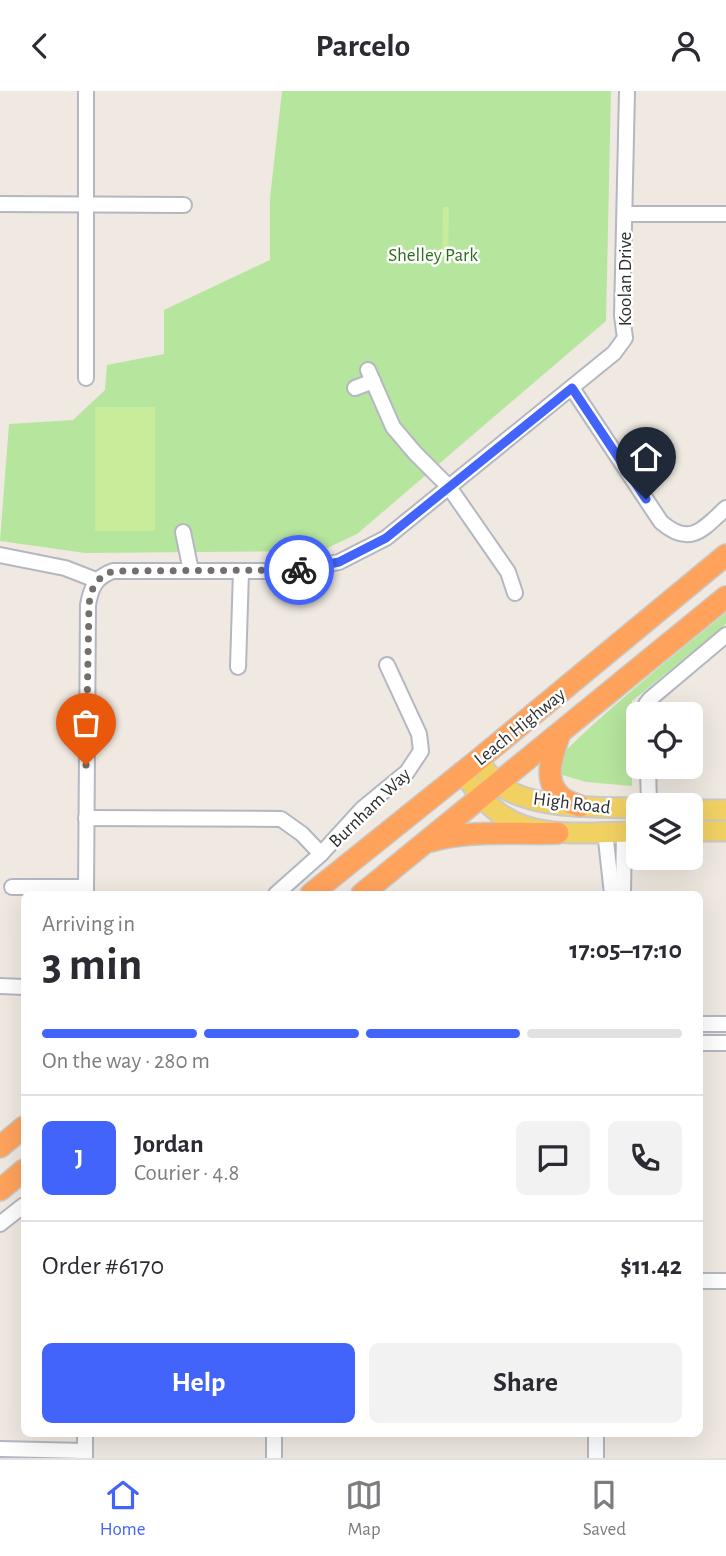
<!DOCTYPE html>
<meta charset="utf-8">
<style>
body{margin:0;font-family:"Alegreya Sans",sans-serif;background:#f2f2f3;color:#2b2b33;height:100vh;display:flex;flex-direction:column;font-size:26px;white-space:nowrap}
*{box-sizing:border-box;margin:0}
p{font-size:23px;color:#7c7c81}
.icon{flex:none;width:38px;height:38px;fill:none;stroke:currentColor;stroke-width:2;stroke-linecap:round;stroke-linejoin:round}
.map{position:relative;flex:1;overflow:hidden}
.details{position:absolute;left:21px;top:800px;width:682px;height:546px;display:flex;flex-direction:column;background:#fff;border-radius:10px;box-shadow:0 7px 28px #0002}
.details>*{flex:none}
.tools{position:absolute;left:626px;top:611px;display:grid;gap:14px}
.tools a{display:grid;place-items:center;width:77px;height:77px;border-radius:10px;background:#fff;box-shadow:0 7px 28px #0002;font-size:35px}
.pin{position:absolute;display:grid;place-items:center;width:60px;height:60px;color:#fff;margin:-72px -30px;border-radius:50% 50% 50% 0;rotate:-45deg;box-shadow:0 0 7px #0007}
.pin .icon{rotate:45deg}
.courier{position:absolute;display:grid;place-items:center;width:70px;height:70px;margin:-35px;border:5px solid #4264fb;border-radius:50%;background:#fff;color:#222;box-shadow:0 2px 9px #0007}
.overview em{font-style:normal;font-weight:700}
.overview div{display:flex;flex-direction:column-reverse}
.overview{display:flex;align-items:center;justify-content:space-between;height:119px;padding:0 21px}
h1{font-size:46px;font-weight:700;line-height:52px}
.bar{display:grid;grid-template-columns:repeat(4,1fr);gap:10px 7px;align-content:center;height:84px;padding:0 21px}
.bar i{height:9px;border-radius:5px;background:#e1e1e2}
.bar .current{background:#4264fb}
.bar p{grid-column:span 4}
.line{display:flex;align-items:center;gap:18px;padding:0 21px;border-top:2px solid #e1e1e2}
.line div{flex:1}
.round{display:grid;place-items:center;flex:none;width:74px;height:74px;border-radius:10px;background:#f2f2f3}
.action{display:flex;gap:14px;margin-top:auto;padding:14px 21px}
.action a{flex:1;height:80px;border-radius:10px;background:#4264fb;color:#fff;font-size:28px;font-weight:700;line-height:80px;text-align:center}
.action a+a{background:#f2f2f3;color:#2b2b33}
header{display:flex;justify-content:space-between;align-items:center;height:91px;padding:0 21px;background:#fff;font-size:32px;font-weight:700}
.dock{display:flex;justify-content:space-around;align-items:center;height:98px;border-top:2px solid #e1e1e2;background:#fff;font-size:19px;color:#7c7c81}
.dock a{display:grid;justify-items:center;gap:4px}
.dock .current{color:#4264fb}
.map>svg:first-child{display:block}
.green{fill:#b6e59e}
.pitch{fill:#c9ec9a}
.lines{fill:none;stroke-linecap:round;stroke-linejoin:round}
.minor-casing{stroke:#b4b7c1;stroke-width:18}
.major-casing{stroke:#c9c9c9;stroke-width:23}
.highway-casing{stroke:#c9c9c9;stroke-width:24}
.minor{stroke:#fff;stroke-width:14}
.major{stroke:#f2d163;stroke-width:19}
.highway{stroke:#ffa35c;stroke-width:21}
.done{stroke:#726f6d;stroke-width:7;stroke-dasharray:0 12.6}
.route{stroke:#4264fb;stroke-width:9}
.labels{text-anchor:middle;stroke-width:5;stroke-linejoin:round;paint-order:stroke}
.park-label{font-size:19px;fill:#2c6e1b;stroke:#fff}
.street-label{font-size:19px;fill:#2e2e2e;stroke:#fff}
</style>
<header><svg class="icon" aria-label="back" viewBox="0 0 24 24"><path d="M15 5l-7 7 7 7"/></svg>Parcelo<svg class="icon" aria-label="person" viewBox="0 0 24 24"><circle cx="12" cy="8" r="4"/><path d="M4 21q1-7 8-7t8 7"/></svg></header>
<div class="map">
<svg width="726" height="1367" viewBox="0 0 726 1367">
<rect width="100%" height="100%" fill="#efe9e1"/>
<!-- green -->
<g class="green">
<path d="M282 0H611L606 230 357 443 321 460 85 462 0 450 9 333 73 329 105 299 107 274 164 263V219L270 169V107Z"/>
<path d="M726 522V533L632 610V695L586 691 559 683 560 665C612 614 669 568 726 522Z"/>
</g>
<!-- pitch -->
<g class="pitch">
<path d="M443 116H449L448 165H442Z"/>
<rect x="95" y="316" width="60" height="124"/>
</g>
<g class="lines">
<defs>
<g id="minor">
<path d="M0 113 184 114"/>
<path d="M625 123H726"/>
<path d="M368 279 393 336 415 362 449 396 508 481 515 502"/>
<path d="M86 287V0"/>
<path d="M355 297 373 290"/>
<path d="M572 297 661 431C690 456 702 439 726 417"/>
<path d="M183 441 191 480"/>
<path d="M0 464 65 477 96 489"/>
<path d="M238 576 241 480"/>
<path d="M645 623 646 613 650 608 726 544"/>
<path d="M648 676 649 714"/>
<path d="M86 727 281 728 302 743 321 763"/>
<path d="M605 740 612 803"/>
<path d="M12 796H86"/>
<path d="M86 803 88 514C91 496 96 486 113 480H292L339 471 386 447 614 262 625 247 622 225 627 0"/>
<path d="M276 803 321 763 362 718 407 681 421 660 419 643 387 574"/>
<path d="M623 803 624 740"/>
<path d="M0 895 24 896"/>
<path d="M700 933H726"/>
<path d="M700 952H726"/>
<path d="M0 1133 24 1114"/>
<path d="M700 1190H726"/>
<path d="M274 1342V1367"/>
<path d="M596 1342V1367"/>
<path d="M0 1358 85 1360"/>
<path d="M85 1367V1342"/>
</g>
<g id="major">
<path d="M478 669C484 677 491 688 499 694 534 719 597 716 639 717"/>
<path d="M462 681C473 696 484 711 499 722 538 751 594 740 639 741"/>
<path d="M691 719H726"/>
<path d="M691 740H726"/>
</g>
<g id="highway">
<path d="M560 642C553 662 542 688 560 705 565 710 574 713 580 715"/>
<path d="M431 750C471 738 517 744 558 742"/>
<path d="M311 803 478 669 726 464"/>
<path d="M362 803 726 506"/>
<path d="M0 1056 24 1036"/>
<path d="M0 1099 24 1079"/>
</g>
</defs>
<!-- minor casing -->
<use href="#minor" class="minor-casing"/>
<!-- major casing -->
<use href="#major" class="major-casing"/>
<!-- highway casing -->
<use href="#highway" class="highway-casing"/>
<!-- minor -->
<use href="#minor" class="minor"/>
<!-- major -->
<use href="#major" class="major"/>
<!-- highway -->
<use href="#highway" class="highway"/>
</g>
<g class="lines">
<!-- done -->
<path class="done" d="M86 674 89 514C91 496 96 487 113 480L299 479"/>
<!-- route -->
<path class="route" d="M299 479 339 471 386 447 572 297 646 408"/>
</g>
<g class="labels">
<!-- park labels -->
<g class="park-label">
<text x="433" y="170">Shelley Park</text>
</g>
<!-- street labels -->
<g class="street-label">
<text transform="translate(624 188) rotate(-90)" y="7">Koolan Drive</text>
<text transform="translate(519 635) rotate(-39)" y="7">Leach Highway</text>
<text transform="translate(572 711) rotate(7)" y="7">High Road</text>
<text transform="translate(369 716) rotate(-44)" y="7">Burnham Way</text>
</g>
</g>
</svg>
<div class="tools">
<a><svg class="icon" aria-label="locate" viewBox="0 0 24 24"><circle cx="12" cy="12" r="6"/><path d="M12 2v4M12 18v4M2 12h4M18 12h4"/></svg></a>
<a><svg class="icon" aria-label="layers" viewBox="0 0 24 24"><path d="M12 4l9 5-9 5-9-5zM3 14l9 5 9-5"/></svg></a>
</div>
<div class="pin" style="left:86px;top:674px;background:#ea580c"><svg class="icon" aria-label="bag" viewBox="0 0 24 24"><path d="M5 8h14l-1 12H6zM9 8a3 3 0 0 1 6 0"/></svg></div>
<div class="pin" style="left:646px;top:408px;background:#1f2937"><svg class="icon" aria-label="home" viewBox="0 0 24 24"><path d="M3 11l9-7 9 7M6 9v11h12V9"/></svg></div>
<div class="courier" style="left:299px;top:479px"><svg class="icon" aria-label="bike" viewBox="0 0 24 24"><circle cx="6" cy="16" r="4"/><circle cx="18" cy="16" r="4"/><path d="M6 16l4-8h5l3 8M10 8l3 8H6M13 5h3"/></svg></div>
<section class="details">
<div class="overview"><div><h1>3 min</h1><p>Arriving in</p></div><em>17:05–17:10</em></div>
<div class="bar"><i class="current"></i><i class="current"></i><i class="current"></i><i></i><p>On the way · 280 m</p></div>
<div class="line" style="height:126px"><b class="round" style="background:#4264fb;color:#fff">J</b><div><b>Jordan</b><p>Courier · 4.8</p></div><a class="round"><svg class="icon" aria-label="chat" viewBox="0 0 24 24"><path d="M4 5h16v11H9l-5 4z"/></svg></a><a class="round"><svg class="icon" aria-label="phone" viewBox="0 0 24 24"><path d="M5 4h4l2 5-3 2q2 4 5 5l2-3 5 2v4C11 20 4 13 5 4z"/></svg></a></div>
<div class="line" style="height:91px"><div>Order #6170</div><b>$11.42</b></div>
<div class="action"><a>Help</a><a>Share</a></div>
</section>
</div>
<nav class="dock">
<a class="current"><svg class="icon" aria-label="home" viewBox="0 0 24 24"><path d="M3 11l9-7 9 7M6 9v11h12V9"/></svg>Home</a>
<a><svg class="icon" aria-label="map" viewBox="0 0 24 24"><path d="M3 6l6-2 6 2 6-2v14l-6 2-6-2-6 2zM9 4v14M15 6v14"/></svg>Map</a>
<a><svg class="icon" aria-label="saved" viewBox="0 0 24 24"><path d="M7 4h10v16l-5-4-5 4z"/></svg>Saved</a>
</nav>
